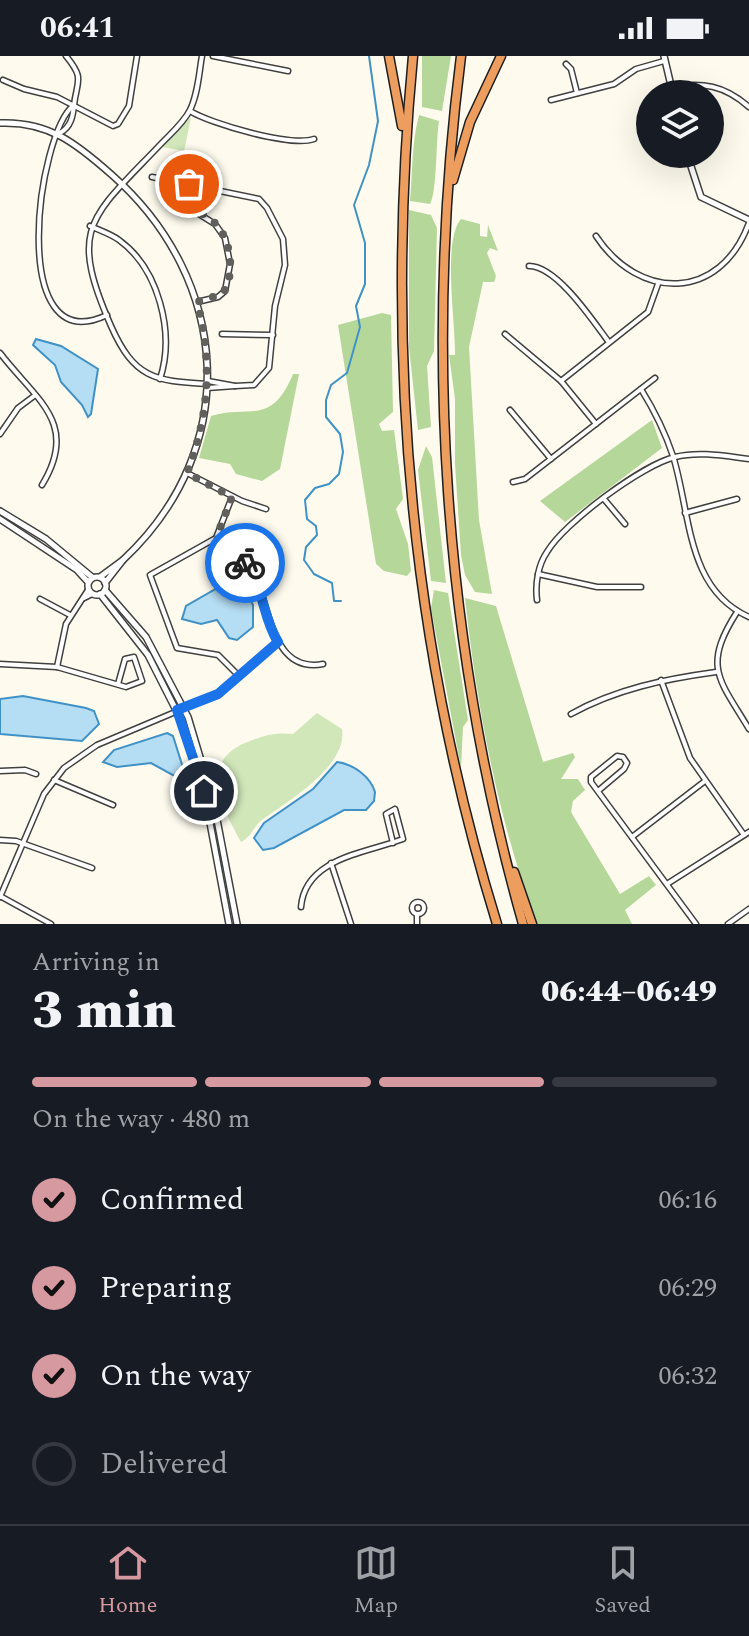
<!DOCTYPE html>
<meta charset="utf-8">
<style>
body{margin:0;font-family:Spectral,serif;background:#20242c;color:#f1f3f6;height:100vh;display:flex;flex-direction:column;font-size:30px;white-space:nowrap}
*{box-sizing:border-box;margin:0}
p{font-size:26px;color:#9ea1a6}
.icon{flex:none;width:44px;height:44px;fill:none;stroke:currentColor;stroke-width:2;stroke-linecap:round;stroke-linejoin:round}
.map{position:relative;height:868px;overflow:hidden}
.details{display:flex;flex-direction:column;background:#171b24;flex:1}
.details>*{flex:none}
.buttons{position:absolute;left:636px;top:24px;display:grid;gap:16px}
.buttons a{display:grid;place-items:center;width:88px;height:88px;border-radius:50%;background:#171b24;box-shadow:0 8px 32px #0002;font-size:40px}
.pin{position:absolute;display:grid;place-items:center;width:68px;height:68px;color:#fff;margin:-34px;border:4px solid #fff;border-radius:50%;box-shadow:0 2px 8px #0007}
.courier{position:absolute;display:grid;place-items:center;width:80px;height:80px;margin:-40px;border:6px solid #1a73e8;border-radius:50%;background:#fff;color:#222;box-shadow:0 2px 10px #0007}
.head em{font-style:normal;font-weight:800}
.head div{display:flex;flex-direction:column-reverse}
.head{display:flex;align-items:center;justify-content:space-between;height:136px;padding:0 32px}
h1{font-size:52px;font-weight:800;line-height:60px}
.bar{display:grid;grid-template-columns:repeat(4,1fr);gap:12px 8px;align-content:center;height:96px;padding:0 32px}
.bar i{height:10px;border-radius:6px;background:#363941}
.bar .on{background:#d6999f}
.bar p{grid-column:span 4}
ol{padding:0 32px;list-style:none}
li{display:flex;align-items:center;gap:24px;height:88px}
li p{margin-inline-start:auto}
li .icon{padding:8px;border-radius:50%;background:#d6999f;color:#111;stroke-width:4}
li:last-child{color:#9ea1a6}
li i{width:44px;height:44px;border:4px solid #363941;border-radius:50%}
.status{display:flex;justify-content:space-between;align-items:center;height:56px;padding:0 40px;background:#171b24;direction:ltr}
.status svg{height:22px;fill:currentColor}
.tabs{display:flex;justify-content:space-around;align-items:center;height:112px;border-top:2px solid #363941;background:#171b24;font-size:22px;color:#9ea1a6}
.tabs a{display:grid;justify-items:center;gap:4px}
.tabs .on{color:#d6999f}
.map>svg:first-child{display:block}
.green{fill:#d1e7ba}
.forest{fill:#b6d79a}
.water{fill:#b5ddf3;stroke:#4092c6;stroke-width:2}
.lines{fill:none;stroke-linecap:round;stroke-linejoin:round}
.stream{stroke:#4092c6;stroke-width:2}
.minor-casing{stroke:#404040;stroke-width:7}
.tertiary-casing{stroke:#404040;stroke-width:8}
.motorway-casing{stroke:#1e1e1e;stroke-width:11}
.minor{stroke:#fff;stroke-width:4}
.tertiary{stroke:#fff;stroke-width:5}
.motorway{stroke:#ed9d5e;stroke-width:8}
.done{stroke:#61605c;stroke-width:8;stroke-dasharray:0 14.4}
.route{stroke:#1a73e8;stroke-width:10}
</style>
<div class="status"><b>06:41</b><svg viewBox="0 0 49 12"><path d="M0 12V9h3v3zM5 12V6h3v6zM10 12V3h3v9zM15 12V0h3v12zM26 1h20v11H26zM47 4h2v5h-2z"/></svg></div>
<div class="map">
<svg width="749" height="868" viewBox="0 0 749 868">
<rect width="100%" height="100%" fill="#fefbee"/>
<!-- green -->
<g class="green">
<path d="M191 62 184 95 162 91 187 63Z"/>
<path d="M317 657 342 673C348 710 288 745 262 764 253 771 252 780 241 786 222 751 198 707 245 687 263 680 273 676 293 678Z"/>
</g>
<!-- forest -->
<g class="forest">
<path d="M422 0H451L442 55 422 51Z"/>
<path d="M419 59 439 65C436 83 437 137 430 148L410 145C413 115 411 90 419 59Z"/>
<path d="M409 154 431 159 437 172 434 295 427 310 431 371 418 374 409 291Z"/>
<path d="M461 163 480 168V180L487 181 488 169 498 195 490 192 487 197 496 220 494 226H483L469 291 479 464 492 538 475 536 465 519 461 499 455 408V343L449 299H455C456 268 442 185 461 163Z"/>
<path d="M382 257 391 259 393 356 379 368 382 375 394 374 403 443 396 453 408 488 411 515 407 520 384 515 376 508 338 269Z"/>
<path d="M293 318H299L280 413 262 425 236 418 230 408 199 402 211 360C250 348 271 371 293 318Z"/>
<path d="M652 364 662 392 565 466 540 445Z"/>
<path d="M426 390 432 401 446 527 431 525 418 414Z"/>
<path d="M434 534 448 537 468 664 463 671 461 712 431 552Z"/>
<path d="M465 542 496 550 543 706 573 697 575 701 561 723H578L585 734 573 745 571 756 620 838 649 820 656 829 625 854 632 868H537C498 764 477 652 465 542Z"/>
</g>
<!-- water -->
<g class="water">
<path d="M36 283 61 290 98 313 91 358 88 361 82 349 61 326 55 309 33 289Z"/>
<path d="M233 523H239L253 549V571L237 584 229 582 217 564 201 568 182 563 186 550Z"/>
<path d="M23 640 86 652 94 655 99 668 82 685 0 678V643Z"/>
<path d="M167 677 173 680 185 718 180 723 151 707 117 711 103 706 114 694Z"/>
<path d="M337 706C353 708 370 720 375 736L374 745 366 754H344L274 792 263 794 254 782 264 767 313 733Z"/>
</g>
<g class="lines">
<!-- stream -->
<path class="stream" d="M341 545H334L332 527 314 518 304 504 306 491 317 479 316 470 307 463 305 444 315 432 329 428 339 418 343 396 340 378 326 361V344L331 329 347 317 360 271 356 250 365 228V187L354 149 369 109 378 65 369 0"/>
<defs>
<g id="minor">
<path d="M202 0C199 17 198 38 190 54 183 68 169 79 158 91 90 162 68 172 111 270 134 322 154 325 207 328"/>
<path d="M213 0 288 15"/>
<path d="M566 8 571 13 577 37"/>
<path d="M3 24 24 33 57 41 113 70 118 68 129 50 137 0"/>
<path d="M671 31C703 26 724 29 749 51"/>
<path d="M551 44 614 28 636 13 664 5"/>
<path d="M74 49C37 77 6 307 107 259"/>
<path d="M190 55C211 68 291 91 314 83"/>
<path d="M60 77C71 71 73 60 74 49 77 24 85 23 66 0"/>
<path d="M152 121 259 143 267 152 283 183 285 209 275 250 269 312 254 329 235 330"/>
<path d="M185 127 187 146 194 155 215 168 225 182 230 208 225 235 218 241 197 246"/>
<path d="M90 170C99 174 111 178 119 184 159 213 175 277 160 323"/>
<path d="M596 180C639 245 720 246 749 167"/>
<path d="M529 210C557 210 593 265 608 285"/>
<path d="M222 278 273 279"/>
<path d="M505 278 561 325 596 368"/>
<path d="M0 297C36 344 80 367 42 429"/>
<path d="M561 325 648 256 658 228"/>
<path d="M207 332 235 330 208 325"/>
<path d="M641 333C654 354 665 376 673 400 691 458 686 533 749 561"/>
<path d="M510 354 551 403"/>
<path d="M0 378 18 352 34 340"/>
<path d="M187 417 242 445 266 453"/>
<path d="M513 426 525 423 655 322"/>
<path d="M232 441 216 482 150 519 177 592 218 599 238 619"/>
<path d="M604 443 625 468"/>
<path d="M685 457 737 443"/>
<path d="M216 482C228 492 243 503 252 516 271 545 269 618 323 608"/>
<path d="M538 518 597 531H641"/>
<path d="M84 542 92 538"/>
<path d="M40 543 70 559"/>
<path d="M537 544C535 528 538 509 547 496 564 467 642 409 675 401 699 395 725 400 749 403"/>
<path d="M737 556C702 611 719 623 749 673"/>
<path d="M0 608 57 611 126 631 142 625 134 601 125 603 118 628"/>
<path d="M57 611 66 568 88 534"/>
<path d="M661 624 690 702 744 779"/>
<path d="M571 658C616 633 665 623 716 616"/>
<path d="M0 715 25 714 36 718"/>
<path d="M54 724 113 749"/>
<path d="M598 735 624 713 627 707 623 701 617 700 591 721V726L696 868"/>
<path d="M632 781 705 725"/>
<path d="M0 784 16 785 92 812"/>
<path d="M331 807 351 868"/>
<path d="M667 828 749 776"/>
<path d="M0 840 51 868"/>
<path d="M0 841 44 738 64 712 97 689 218 638 278 586"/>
<circle cx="418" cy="852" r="6"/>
<path d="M301 851C305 802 366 797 403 783L395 753 386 758 393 787"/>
<path d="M417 859V868"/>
<path d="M728 868 749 853"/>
</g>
<g id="tertiary">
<path d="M664 0 673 38"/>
<path d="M0 67C49 65 77 88 112 119 231 224 243 392 123 504"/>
<path d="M687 98 701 141 749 164"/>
<path d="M0 455 46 483 92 521"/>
<path d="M0 463 77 514 88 526"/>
<circle cx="97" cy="530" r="9"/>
<path d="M100 521 123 504 105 527"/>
<path d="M105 534 146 581 188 661 214 748 237 868"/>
<path d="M100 538 148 599 181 664 204 735 229 868"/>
</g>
<g id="motorway">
<path d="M389 0 402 70"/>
<path d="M413 0C385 293 410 586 497 868"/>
<path d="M461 0C424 289 443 587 523 868"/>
<path d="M453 124 470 66 501 0"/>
<path d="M514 816 532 868"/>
</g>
</defs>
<!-- minor casing -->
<use href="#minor" class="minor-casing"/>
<!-- tertiary casing -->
<use href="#tertiary" class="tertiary-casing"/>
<!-- motorway casing -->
<use href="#motorway" class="motorway-casing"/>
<!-- minor -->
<use href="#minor" class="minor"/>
<!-- tertiary -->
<use href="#tertiary" class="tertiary"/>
<!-- motorway -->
<use href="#motorway" class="motorway"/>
</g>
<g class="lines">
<!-- done -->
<path class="done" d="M189 128 185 127C181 153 201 153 216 168 231 184 236 220 222 238L197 246C213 304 209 361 187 417L232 441 216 482 245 507"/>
<!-- route -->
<path class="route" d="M204 735 177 654 218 638 278 586C262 561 264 530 245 507"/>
</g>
</svg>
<div class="buttons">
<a><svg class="icon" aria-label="layers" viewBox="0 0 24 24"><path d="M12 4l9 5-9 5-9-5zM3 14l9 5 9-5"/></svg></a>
</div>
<div class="pin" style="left:189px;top:128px;background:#ea580c"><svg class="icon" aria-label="bag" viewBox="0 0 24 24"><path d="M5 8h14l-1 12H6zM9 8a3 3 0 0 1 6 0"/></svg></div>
<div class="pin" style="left:204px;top:735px;background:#1f2937"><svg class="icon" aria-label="home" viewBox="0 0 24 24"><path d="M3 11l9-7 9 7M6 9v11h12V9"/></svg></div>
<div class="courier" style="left:245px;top:507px"><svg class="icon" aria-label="bike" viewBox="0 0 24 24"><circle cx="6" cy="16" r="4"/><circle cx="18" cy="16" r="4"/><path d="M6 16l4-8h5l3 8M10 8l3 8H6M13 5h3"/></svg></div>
</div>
<section class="details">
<div class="head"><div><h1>3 min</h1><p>Arriving in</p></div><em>06:44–06:49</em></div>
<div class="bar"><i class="on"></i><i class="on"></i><i class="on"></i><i></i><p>On the way · 480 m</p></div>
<ol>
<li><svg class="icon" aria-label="check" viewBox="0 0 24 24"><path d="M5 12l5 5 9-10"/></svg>Confirmed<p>06:16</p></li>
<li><svg class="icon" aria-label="check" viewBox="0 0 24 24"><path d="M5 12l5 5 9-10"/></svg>Preparing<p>06:29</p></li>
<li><svg class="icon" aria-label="check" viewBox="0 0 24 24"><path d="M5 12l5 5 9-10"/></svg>On the way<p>06:32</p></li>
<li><i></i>Delivered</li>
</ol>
</section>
<nav class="tabs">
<a class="on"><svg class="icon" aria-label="home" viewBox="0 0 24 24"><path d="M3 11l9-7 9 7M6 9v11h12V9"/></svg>Home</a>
<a><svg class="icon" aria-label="map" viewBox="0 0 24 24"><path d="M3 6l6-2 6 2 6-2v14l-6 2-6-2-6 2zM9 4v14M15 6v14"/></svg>Map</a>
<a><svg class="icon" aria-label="saved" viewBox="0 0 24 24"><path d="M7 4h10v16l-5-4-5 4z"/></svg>Saved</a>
</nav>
